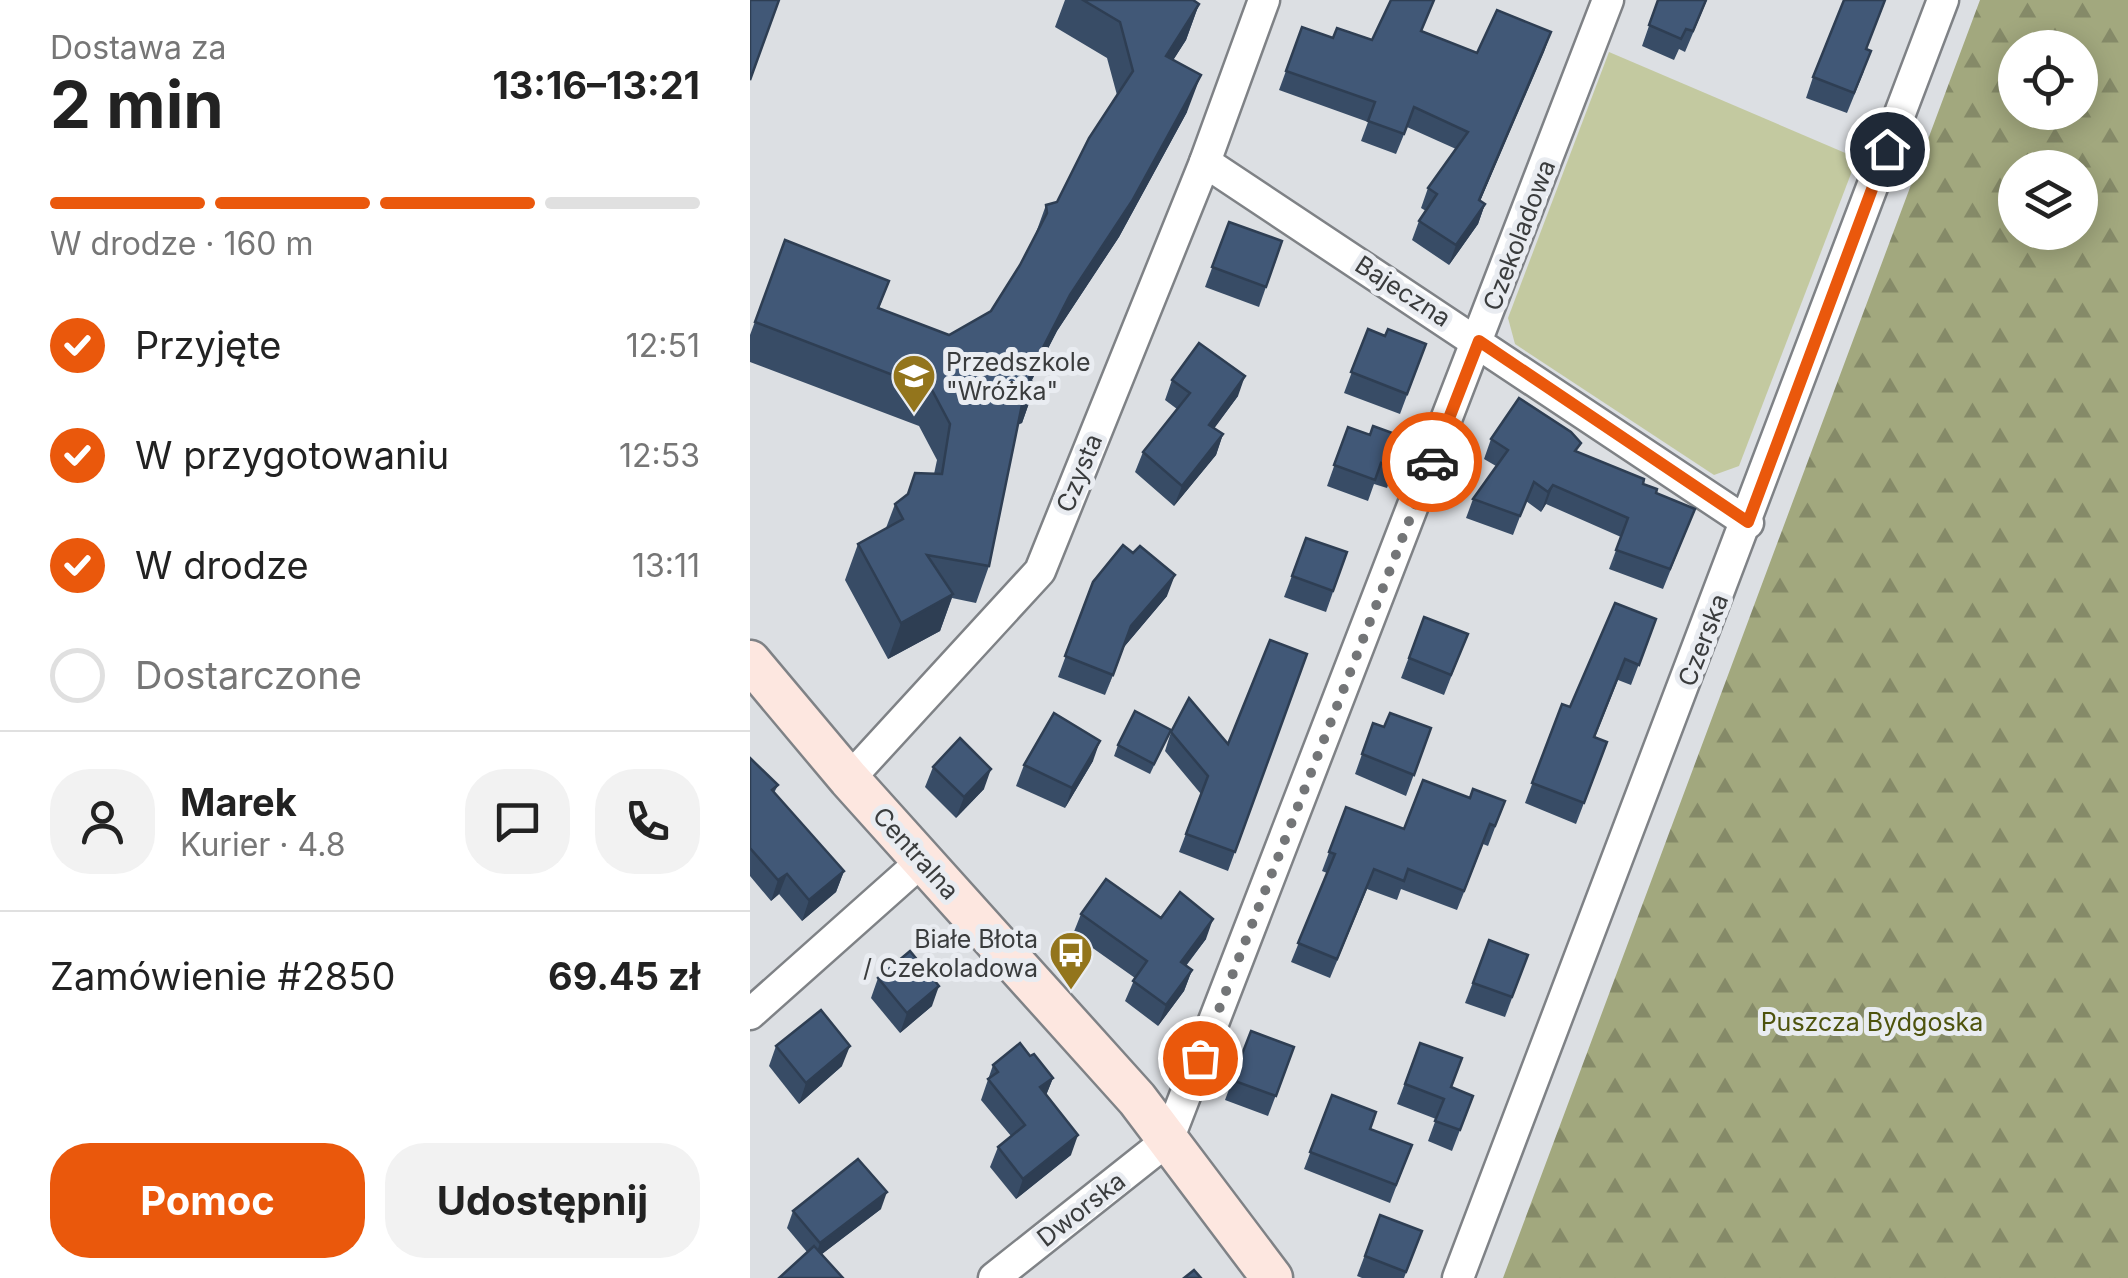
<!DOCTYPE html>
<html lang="pl">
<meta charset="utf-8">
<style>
body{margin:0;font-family:Inter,sans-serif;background:#f2f2f2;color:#222;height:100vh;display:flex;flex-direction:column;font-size:38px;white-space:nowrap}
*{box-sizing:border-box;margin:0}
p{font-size:32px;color:#767676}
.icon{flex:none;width:55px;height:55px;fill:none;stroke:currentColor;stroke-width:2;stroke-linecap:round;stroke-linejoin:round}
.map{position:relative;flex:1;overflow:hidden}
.details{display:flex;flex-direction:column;background:#fff;width:750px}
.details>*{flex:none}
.fabs{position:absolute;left:1248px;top:30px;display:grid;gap:20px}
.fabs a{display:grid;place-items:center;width:100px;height:100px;border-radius:50%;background:#fff;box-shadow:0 5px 25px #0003;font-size:50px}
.pin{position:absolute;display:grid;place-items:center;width:85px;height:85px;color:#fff;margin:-42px;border:5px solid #fff;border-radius:50%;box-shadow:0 2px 10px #0007}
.courier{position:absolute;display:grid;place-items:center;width:100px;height:100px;margin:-50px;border:8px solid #ea580c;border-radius:50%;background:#fff;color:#222;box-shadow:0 2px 12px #0007}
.summary em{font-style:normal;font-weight:700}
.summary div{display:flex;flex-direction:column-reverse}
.summary{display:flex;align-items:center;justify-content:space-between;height:170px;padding:0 50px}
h1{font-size:65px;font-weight:700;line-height:75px}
.bar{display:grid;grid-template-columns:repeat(4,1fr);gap:15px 10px;align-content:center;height:120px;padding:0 50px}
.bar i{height:12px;border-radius:8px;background:#e0e0e0}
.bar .selected{background:#ea580c}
.bar p{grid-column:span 4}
.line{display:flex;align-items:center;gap:25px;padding:0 50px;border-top:2px solid #e0e0e0}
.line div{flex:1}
.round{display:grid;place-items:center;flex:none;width:105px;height:105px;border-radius:40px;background:#f2f2f2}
ol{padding:0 50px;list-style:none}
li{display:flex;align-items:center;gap:30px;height:110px}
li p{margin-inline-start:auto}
li .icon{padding:10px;border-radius:50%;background:#ea580c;color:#fff;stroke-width:4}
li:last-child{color:#767676}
li i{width:55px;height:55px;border:5px solid #e0e0e0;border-radius:50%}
.button{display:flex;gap:20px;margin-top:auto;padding:20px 50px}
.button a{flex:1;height:115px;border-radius:40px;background:#ea580c;color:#fff;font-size:40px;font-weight:700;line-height:115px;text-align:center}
.button a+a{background:#f2f2f2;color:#222}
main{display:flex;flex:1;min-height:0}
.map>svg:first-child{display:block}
.grass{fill:#c3c9a0}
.forest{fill:url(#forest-firs);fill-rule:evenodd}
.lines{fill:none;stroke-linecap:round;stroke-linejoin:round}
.street-casing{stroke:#7f8286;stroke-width:35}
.secondary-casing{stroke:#7f8286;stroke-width:45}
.street{stroke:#fff;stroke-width:30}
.secondary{stroke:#fde7e0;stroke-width:40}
.wall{fill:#384c66}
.shaded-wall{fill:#2e3e53}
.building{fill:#415877;stroke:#2e3e53;stroke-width:2.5}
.done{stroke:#737577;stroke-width:10;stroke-dasharray:0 18}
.route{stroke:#ea580c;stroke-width:12}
.labels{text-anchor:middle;stroke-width:10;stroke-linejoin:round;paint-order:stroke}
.street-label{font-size:25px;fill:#3a3c3d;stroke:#e9ecf1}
.poi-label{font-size:25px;fill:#3a3c3d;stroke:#e9ecf1;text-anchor:start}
.park-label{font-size:25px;fill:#4e530d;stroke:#e9ecf1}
</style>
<main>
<section class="details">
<div class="summary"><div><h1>2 min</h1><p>Dostawa za</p></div><em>13:16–13:21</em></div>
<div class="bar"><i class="selected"></i><i class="selected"></i><i class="selected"></i><i></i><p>W drodze · 160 m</p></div>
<ol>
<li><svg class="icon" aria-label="check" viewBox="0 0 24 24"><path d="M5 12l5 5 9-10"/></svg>Przyjęte<p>12:51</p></li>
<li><svg class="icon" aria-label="check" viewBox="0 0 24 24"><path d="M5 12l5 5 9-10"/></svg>W przygotowaniu<p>12:53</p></li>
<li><svg class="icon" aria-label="check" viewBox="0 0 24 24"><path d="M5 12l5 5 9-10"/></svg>W drodze<p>13:11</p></li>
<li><i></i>Dostarczone</li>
</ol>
<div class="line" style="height:180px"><a class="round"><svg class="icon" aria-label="person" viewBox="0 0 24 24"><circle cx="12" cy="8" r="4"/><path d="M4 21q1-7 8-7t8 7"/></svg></a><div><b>Marek</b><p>Kurier · 4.8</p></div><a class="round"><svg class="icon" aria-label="chat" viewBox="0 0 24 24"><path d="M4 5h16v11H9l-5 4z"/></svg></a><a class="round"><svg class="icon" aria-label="phone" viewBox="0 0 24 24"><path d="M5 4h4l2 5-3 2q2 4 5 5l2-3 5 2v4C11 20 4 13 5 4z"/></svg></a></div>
<div class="line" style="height:130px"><div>Zamówienie #2850</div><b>69.45 zł</b></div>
<div class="button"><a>Pomoc</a><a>Udostępnij</a></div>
</section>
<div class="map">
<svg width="1378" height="1278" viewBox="0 0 1378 1278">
<defs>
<pattern id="forest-firs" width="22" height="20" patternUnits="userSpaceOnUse" patternTransform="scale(2.5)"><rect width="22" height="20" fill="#a2a87e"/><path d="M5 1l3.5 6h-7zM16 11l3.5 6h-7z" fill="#858a68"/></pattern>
</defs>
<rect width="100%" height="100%" fill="#dcdfe3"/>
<!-- grass -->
<path class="grass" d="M859 52 1107 158 989 466 964 475 765 344 758 318Z"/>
<!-- forest -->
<path class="forest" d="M1230 0H1378V1278H753ZM1265 48H1330V112H1265ZM1265 168H1330V232H1265Z"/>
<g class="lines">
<defs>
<g id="street">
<path d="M455 162 998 523"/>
<path d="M99 779 290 571 455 162 514 0"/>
<path d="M0 1014 173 860"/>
<path d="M244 1278 418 1140 858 0"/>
<path d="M708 1278 1193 0"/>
</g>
<path id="secondary" d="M0 661 99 779 387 1099 522 1278"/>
</defs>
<!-- street casing -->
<use href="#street" class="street-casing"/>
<!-- secondary casing -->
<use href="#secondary" class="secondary-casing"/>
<!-- street -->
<use href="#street" class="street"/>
<!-- secondary -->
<use href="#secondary" class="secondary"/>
</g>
<!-- wall -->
<g class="wall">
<path d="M315 0H443L449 4 436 40 423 60 437 112 369 237 307 331 281 381 285 386 272 423 268 424 239 566 226 603 202 598 190 631 138 659 95 580 108 544 136 528 145 504 157 495 165 473 184 474 187 460 169 426 0 362V335L35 240 139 281 129 308 199 335 241 311 270 265 283 241 296 205 307 202 367 95 357 58 305 27Z"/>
<path d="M908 0H957L935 52 929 49 924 60 892 46Z"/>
<path d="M552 27 583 38 622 40 672 32 727 53 801 32 730 201 735 204 728 224 699 265 662 240 669 221 676 211 671 208 678 188 706 149 657 127 646 154 611 141 618 122 529 90Z"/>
<path d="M1116 49 1114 71 1097 113 1056 98 1063 77Z"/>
<path d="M479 222 532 241 509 307 455 287Z"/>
<path d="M618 329 635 336 676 344 650 414 594 393Z"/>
<path d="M422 380 488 396 464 428 473 434 466 455 424 506 385 472 393 452 427 409 415 400Z"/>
<path d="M598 427 620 435 656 438 637 488 624 484 618 501 577 486Z"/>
<path d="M741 439 828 452 893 484 906 493 945 509 913 589 859 569 871 537 796 504 791 512 776 501 763 535 716 518 723 499 746 466 734 459Z"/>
<path d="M556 538 597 552 576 612 534 597Z"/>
<path d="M343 582 417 596 374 647 355 695 308 677Z"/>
<path d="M674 617 718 634 694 695 651 678Z"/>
<path d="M906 619 881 685 868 680 845 737 857 742 826 824 775 803 812 704 820 707Z"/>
<path d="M557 654 478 871 429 852 451 794 415 751 421 732 478 744Z"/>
<path d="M623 723 634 727 681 728 656 796 605 774Z"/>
<path d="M421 730 400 774 364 756 368 745Z"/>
<path d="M0 758 28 785 24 793 94 871 86 892 52 921 29 894 21 901 0 876Z"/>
<path d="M343 761 315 808 266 786 274 765Z"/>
<path d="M183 767 234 789 206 818 175 787Z"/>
<path d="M720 798 755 801 738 846 733 844 707 910 651 889 647 900 617 889 580 978 541 962 577 873 572 871 596 807 654 829Z"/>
<path d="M331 914 411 918 456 939 436 966 442 970 434 991 408 1026 375 1001 385 978 323 934Z"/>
<path d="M739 940 778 955 755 1017 715 1003Z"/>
<path d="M128 978 182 1006 150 1033 121 998Z"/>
<path d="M501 1031 544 1047 518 1116 475 1100Z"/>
<path d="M670 1043 701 1087 723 1096 702 1151 678 1141 686 1119 647 1104Z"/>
<path d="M26 1046 92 1066 49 1104 19 1066Z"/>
<path d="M280 1056 303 1078 296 1095 321 1155 266 1199 240 1167 248 1147 261 1136 231 1100 243 1065Z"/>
<path d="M582 1095 620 1129 662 1145 640 1203 554 1169Z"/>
<path d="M131 1209 72 1254 57 1252 37 1228 43 1211Z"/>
<path d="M630 1215 672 1231 654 1278H612L607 1276Z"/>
</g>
<!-- shaded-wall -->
<g class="shaded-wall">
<path d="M449 4 436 40 403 92 416 56Z"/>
<path d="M801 32 794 52 722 220 729 200Z"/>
<path d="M451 75 437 112 369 237 307 331 277 390 285 386 272 423 262 427 283 367 320 295Z"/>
<path d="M735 204 728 224 699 265 706 245Z"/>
<path d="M495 376 488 396 452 445 459 425Z"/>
<path d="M473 434 466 455 424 506 432 486Z"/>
<path d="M803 485 796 504 791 512 798 492Z"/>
<path d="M425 575 417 596 374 647 355 695 381 626Z"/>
<path d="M203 594 190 631 138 659 151 623Z"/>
<path d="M350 741 343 761 315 808 322 788Z"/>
<path d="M241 769 234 789 206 818 214 797Z"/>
<path d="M94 871 86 892 52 921 59 900Z"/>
<path d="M37 874 29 894 21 901 28 880Z"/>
<path d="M463 919 456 939 423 982 431 962Z"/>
<path d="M442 970 434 991 408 1026 416 1005Z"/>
<path d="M189 986 182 1006 150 1033 157 1013Z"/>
<path d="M100 1046 92 1066 49 1104 56 1083Z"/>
<path d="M303 1078 295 1098 290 1087Z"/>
<path d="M328 1135 321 1155 266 1199 273 1179Z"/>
<path d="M137 1192 131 1209 64 1260 70 1243Z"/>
</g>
<!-- building -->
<g class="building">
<path d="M0 0H29L0 80Z"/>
<path d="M333 0H443L449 4 416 56 451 75 382 201 320 295 283 367 279 378 285 386 275 390 239 566 177 555 203 594 151 623 108 544 153 519 145 504 158 494 165 473 192 474 200 424 182 390 5 322 35 240 139 281 128 308 199 335 241 311 270 265 297 213 296 205 307 202 339 138 383 71 370 22Z"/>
<path d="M641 0H684L671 31 727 53 747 10 801 32 729 200 735 204 706 245 669 221 687 194 678 188 718 132 664 107 654 134 618 121 625 102 536 71 552 27 583 38 587 28 622 40Z"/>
<path d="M908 0H956L943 31 936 29 931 39 899 25Z"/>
<path d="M1094 0H1135L1116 49 1121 51 1104 93 1063 77Z"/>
<path d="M479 222 532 241 516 287 462 267Z"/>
<path d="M618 329 635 336 638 329 676 344 657 394 601 372Z"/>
<path d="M449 343 495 376 459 425 473 434 432 486 393 452 440 393 422 380Z"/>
<path d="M769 398 821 432 831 443 825 451 894 479 893 484 907 489 906 493 945 509 920 569 866 550 878 518 803 485 798 492 784 482 770 516 723 499 758 450 741 439Z"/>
<path d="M623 426 656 438 644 468 631 463 625 480 584 465 598 427 620 435Z"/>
<path d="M556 538 597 552 583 591 542 576Z"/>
<path d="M373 545 383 553 390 546 425 575 381 626 363 675 315 656 343 582Z"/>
<path d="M865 603 906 619 889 665 875 659 844 737 857 742 834 803 782 783 812 704 820 707Z"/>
<path d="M674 617 718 634 701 675 659 658Z"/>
<path d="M520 640 557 654 485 852 436 834 458 776 421 732 439 698 478 744Z"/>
<path d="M385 711 421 730 404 764 368 745Z"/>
<path d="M304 713 350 741 322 788 274 765Z"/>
<path d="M640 713 681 728 664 775 612 754 623 723 634 727Z"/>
<path d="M210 738 241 769 214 797 183 767Z"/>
<path d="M0 758 28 785 22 790 94 871 59 900 37 874 28 880 0 848Z"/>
<path d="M673 780 720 798 723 789 755 801 745 826 740 824 714 891 658 869 654 881 624 869 587 959 548 943 585 854 579 852 596 807 654 829Z"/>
<path d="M356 879 411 918 430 892 463 919 431 962 442 970 416 1005 383 981 397 961 331 914Z"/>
<path d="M739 940 778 955 762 997 723 983Z"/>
<path d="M160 951 189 986 157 1013 128 978Z"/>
<path d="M71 1010 100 1046 56 1083 26 1046Z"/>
<path d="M501 1031 544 1047 526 1096 482 1080Z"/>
<path d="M270 1043 280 1056 284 1054 303 1078 290 1087 328 1135 273 1179 248 1147 275 1125 238 1079 248 1072 243 1065Z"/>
<path d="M670 1043 712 1058 701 1087 723 1096 710 1130 685 1121 694 1099 655 1084Z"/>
<path d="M582 1095 626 1112 620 1129 662 1145 646 1185 560 1152Z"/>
<path d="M108 1159 137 1192 70 1243 43 1211Z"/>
<path d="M630 1215 672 1231 656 1272 615 1256Z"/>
<path d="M64 1246 93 1278H29Z"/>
<path d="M444 1270 451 1278H434Z"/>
</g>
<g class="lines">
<!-- done -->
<path class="done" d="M450 1058 682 462"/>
<!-- route -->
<path class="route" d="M682 462 729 341 998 522 1137 149"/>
</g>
<!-- icons -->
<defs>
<symbol id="school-pin" viewBox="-11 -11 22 30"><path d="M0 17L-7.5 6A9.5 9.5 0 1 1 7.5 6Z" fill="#93751c" stroke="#e9ecf1"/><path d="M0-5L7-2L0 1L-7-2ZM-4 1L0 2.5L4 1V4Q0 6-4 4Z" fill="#fff"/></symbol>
<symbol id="bus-pin" viewBox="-11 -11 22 30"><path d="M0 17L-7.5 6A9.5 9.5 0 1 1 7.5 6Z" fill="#93751c" stroke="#e9ecf1"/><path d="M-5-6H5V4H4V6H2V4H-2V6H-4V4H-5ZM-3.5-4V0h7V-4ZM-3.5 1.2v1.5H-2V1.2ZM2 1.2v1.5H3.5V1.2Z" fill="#fff"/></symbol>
</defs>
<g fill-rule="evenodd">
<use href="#school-pin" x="139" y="351" width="50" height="68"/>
<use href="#bus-pin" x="296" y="928" width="50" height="68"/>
</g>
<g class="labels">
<!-- street labels -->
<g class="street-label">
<text transform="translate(769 235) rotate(-69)" y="9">Czekoladowa</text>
<text transform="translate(653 291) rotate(33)" y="9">Bajeczna</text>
<text transform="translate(329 473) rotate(-68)" y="9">Czysta</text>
<text transform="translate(953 640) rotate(-69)" y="9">Czerska</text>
<text transform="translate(166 853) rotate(48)" y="9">Centralna</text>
<text transform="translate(331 1209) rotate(-38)" y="9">Dworska</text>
</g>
<!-- poi labels -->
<g class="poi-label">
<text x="196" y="371">Przedszkole<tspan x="196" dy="29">"Wróżka"</tspan></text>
<text x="288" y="948" text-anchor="end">Białe Błota<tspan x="288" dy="29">/ Czekoladowa</tspan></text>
</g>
<!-- park labels -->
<g class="park-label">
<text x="1122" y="1031">Puszcza Bydgoska</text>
</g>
</g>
</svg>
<div class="fabs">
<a><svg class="icon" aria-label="locate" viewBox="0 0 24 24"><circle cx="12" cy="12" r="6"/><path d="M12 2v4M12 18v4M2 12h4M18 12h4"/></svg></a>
<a><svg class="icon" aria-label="layers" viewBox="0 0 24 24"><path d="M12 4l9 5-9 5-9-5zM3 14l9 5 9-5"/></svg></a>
</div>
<div class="pin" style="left:450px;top:1058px;background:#ea580c"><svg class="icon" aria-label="bag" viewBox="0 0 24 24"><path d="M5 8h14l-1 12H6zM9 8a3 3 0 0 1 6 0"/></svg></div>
<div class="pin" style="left:1137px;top:149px;background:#1f2937"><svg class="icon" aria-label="home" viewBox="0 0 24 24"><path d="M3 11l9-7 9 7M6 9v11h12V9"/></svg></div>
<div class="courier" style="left:682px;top:462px"><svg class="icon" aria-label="car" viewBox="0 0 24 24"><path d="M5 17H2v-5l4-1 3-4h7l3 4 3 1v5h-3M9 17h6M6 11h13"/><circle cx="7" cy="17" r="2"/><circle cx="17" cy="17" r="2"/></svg></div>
</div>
</main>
